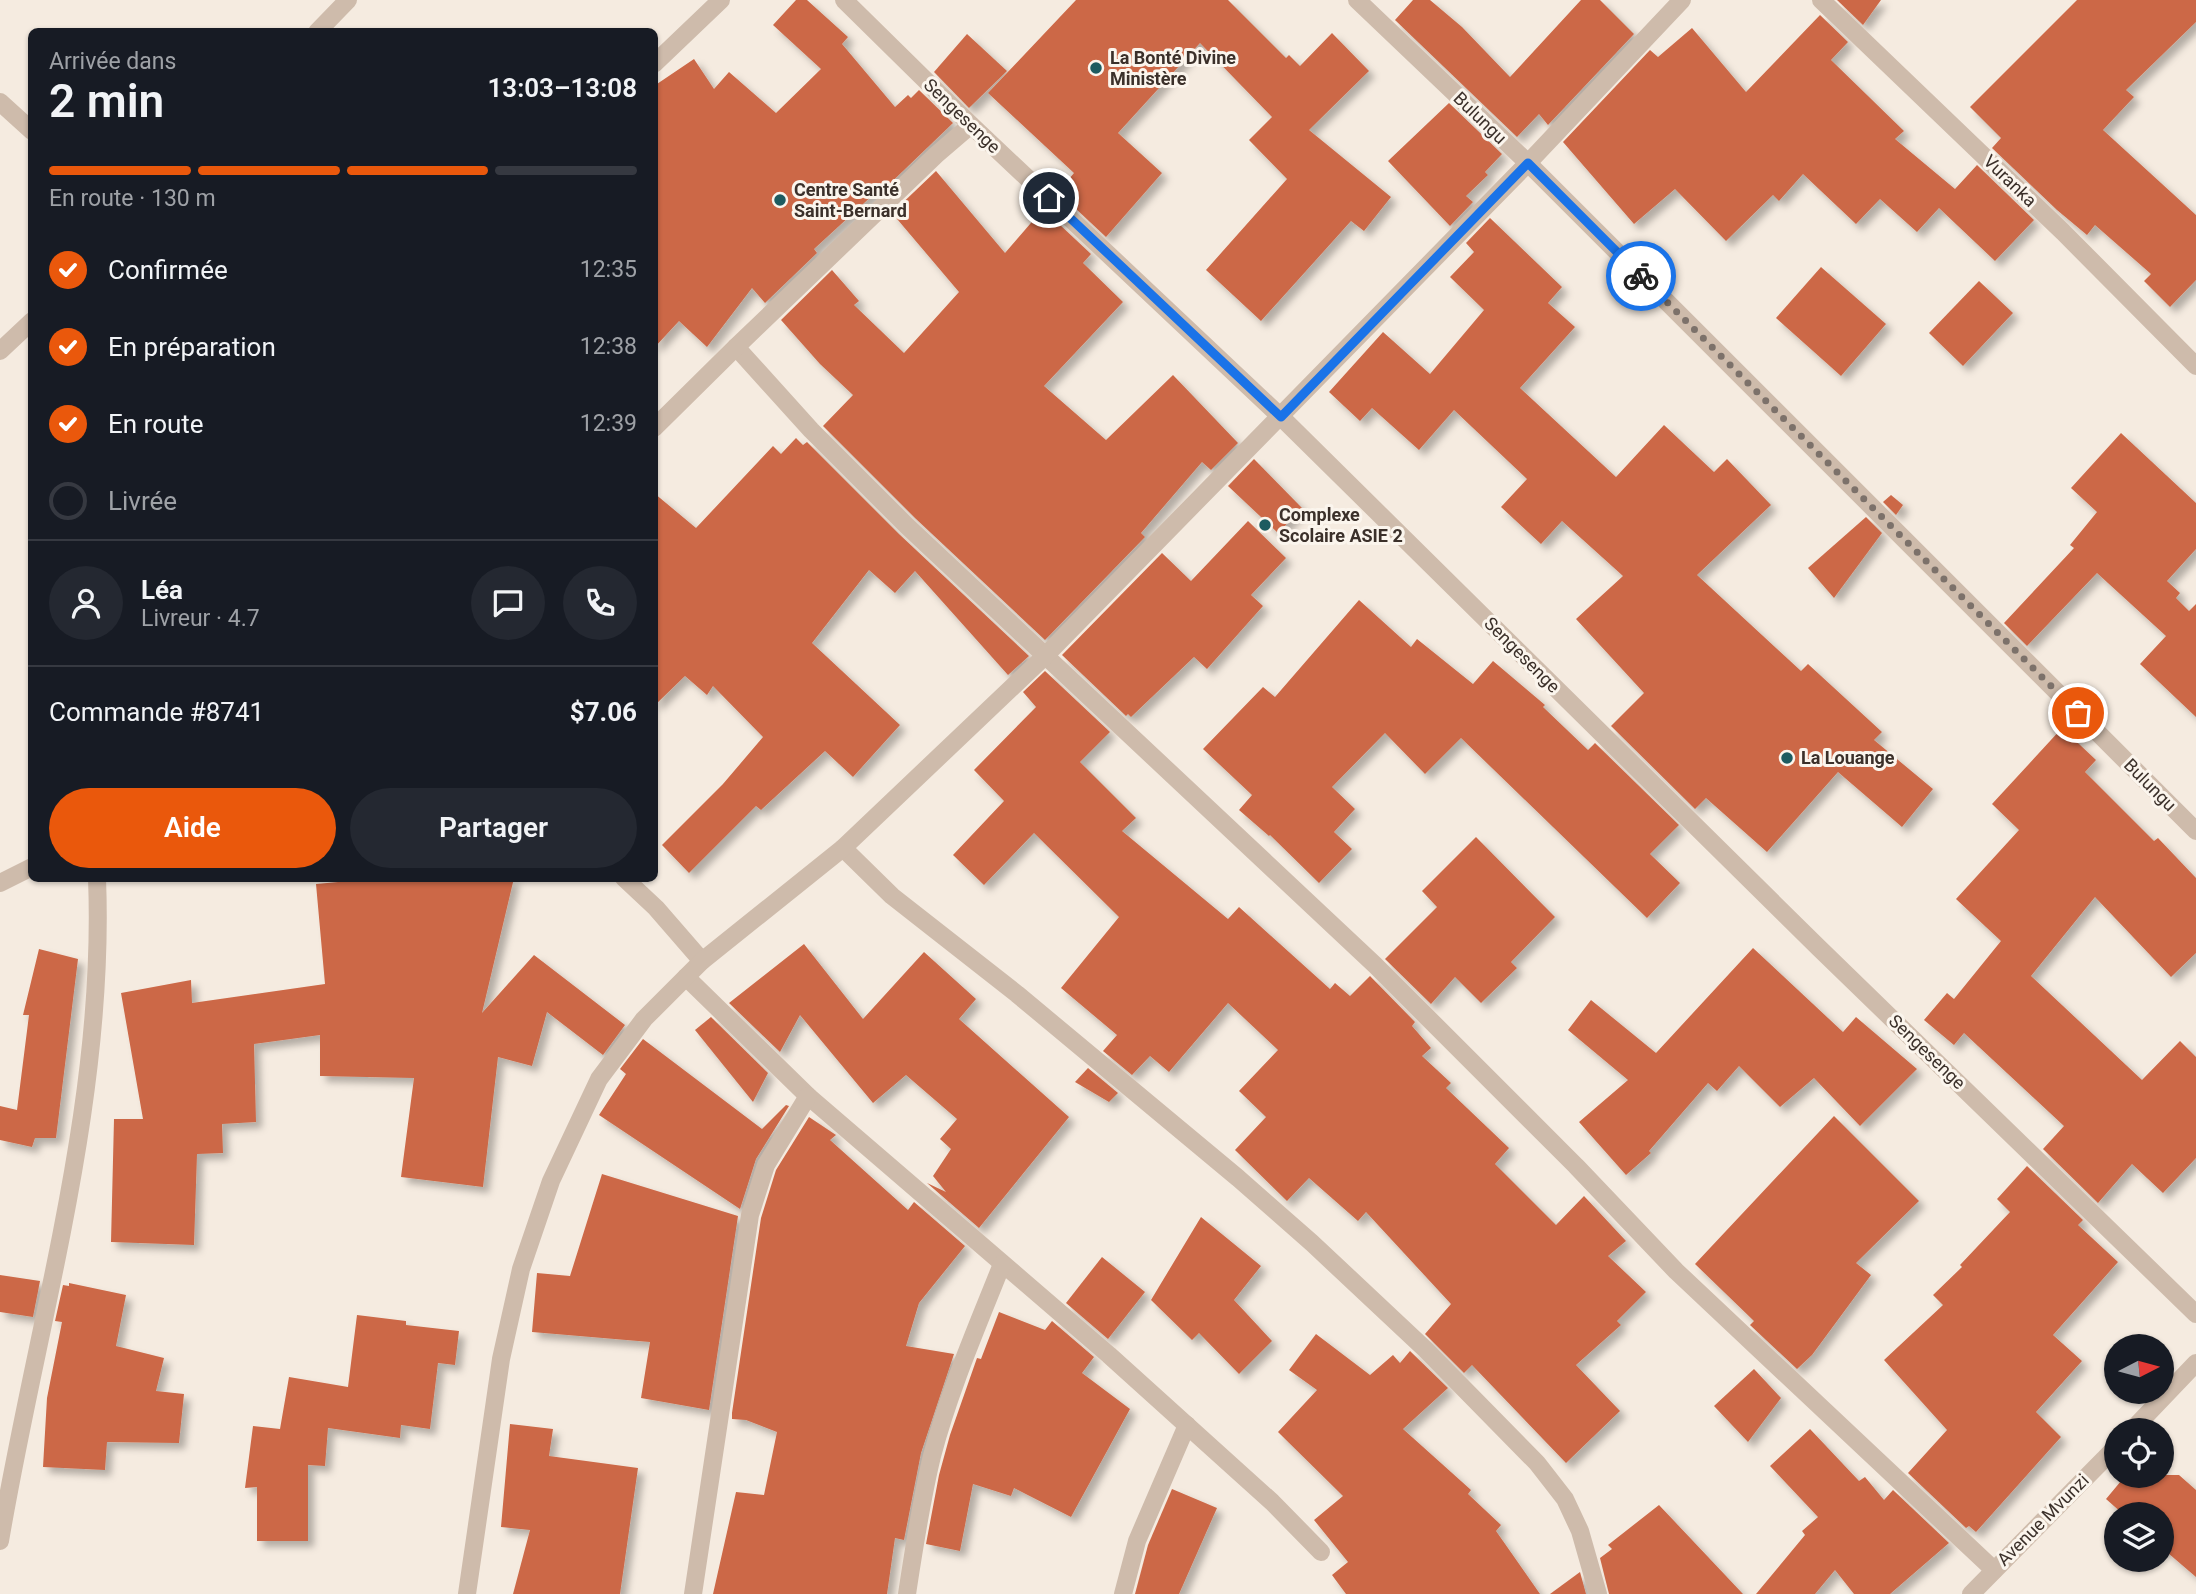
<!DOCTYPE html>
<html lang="fr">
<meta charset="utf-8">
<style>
body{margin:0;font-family:Roboto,sans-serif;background:#242831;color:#f1f3f6;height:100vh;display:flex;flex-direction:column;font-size:26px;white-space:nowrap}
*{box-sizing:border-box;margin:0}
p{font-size:23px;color:#9ea1a6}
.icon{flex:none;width:38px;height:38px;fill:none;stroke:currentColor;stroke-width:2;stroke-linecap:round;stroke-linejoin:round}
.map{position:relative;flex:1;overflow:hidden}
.drawer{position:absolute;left:28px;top:28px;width:630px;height:854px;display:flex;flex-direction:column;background:#171b24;border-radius:10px;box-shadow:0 2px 5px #0004}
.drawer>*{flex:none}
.needle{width:46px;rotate:84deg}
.tools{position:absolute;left:2104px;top:1334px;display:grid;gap:14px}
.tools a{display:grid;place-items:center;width:70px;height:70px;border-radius:50%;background:#171b24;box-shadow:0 2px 5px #0004;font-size:35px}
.pin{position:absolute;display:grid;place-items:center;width:60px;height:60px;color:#fff;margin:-30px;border:4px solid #fff;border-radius:50%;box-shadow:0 2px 7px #0007}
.courier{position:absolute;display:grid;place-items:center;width:70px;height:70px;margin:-35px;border:5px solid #1a73e8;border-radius:50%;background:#fff;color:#222;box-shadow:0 2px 9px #0007}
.headline em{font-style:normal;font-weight:600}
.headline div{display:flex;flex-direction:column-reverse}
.headline{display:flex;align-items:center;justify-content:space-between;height:119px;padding:0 21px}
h1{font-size:46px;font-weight:600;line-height:52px}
.bar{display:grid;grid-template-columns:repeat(4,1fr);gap:10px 7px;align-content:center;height:84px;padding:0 21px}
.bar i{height:9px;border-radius:5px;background:#363941}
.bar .current{background:#ea580c}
.bar p{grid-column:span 4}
.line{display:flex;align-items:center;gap:18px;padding:0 21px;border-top:2px solid #363941}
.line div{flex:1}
.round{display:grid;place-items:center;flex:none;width:74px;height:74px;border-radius:37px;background:#242831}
ol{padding:0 21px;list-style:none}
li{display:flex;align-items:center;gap:21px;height:77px}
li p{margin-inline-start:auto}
li .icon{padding:7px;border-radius:50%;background:#ea580c;color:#fff;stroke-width:4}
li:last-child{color:#9ea1a6}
li i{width:38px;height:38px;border:4px solid #363941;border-radius:50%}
.button{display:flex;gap:14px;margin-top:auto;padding:14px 21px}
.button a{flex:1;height:80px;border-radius:42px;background:#ea580c;color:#fff;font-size:28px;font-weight:600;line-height:80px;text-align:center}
.button a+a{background:#242831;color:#f1f3f6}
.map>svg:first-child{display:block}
.building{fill:#cc6847;filter:url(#shadow)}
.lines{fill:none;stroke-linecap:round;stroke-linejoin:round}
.minor{stroke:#cebbab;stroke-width:18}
.done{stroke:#7c716a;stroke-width:7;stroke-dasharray:0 12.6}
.route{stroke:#1a73e8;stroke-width:9}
.poi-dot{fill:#1d5b60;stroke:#fbf5ed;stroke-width:2.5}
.labels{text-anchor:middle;stroke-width:6;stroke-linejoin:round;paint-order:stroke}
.poi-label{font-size:18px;font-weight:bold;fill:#3b302a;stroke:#fbf5ed;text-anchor:start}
.street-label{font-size:18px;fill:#3b302a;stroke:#fbf5ed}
</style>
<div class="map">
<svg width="2196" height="1594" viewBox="0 0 2196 1594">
<defs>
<filter id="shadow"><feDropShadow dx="6" dy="6" stdDeviation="3.5" flood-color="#0004"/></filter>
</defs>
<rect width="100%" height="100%" fill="#f5ebe0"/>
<!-- building -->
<g class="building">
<path d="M796 0H807L848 37 842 44 895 107 908 95 911 98 919 90 953 123 878 195 875 193 814 249 817 253 765 303 752 288 707 347 679 321 654 348V86L694 59 714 89 729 72 776 113 821 69 773 25Z"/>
<path d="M1076 0H1228L1286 58 1289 55 1300 66 1332 33 1369 71 1309 130 1391 197 1364 231 1351 221 1261 321 1206 270 1287 179 1249 140 1272 117 1200 43 1118 133 1162 173 1106 237 1058 192 1074 173 988 93Z"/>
<path d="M1413 0H1430L1462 27 1510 77 1581 0H1600L1634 34 1548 125 1539 114 1517 137 1395 20Z"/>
<path d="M1837 0H1881L1863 25Z"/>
<path d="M2077 0H2196V22L2126 90 2134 97 2103 130 2196 215V280L2170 307 2144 281 2151 274 2095 225 2087 235 2057 210 1992 148 2001 138 1970 107Z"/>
<path d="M1820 15 1848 42 1831 60 1904 131 1895 139 1955 189 1977 165 2034 220 1995 261 1939 208 1917 232 1880 199 1856 224 1803 174 1779 201 1773 195 1726 241 1675 189 1634 224 1563 142 1650 50 1658 57 1692 28 1746 92Z"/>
<path d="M967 34 1007 71 969 108 934 72Z"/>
<path d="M1449 103 1502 154 1485 172 1488 175 1466 196 1473 202 1450 226 1388 161Z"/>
<path d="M936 171 1005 253 1043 209 1091 254 1083 263 1123 302 1044 386 1106 440 1173 375 1238 443 1211 470 1202 462 1141 533 1145 537 1045 640 915 518 823 426 853 395 820 364 781 320 832 270 859 301 854 305 904 353 959 292 892 213Z"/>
<path d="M1490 218 1562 287 1548 303 1575 327 1520 388 1616 477 1664 425 1714 472 1727 459 1771 505 1697 575 1801 671 1808 664 1882 732 1874 740 1933 789 1902 827 1838 772 1767 852 1706 798 1695 809 1611 726 1644 693 1576 619 1623 576 1562 521 1541 544 1501 507 1527 479 1454 410 1419 450 1372 408 1360 421 1329 392 1383 332 1430 374 1484 310 1450 277 1474 252 1466 243Z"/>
<path d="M1821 267 1886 324 1841 376 1776 318Z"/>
<path d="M1979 281 2013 313 1963 366 1929 333Z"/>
<path d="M2121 433 2196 503V549L2167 581 2180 593 2176 598 2189 611 2196 604V717L2140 664 2166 636 2097 573 2027 646 2004 623 2074 548 2070 545 2097 512 2071 488Z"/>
<path d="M796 438 803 445 807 442 899 534 1029 656 1008 675 915 571 895 593 869 570 812 643 900 725 853 777 825 751 761 810 756 806 689 873 662 845 723 784 763 737 713 686 707 695 685 676 654 706V493L696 528 773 446 781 454Z"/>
<path d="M1254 459 1302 508 1278 533 1228 486Z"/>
<path d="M1891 495 1903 505 1896 515 1883 502Z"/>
<path d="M1866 517 1882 533 1834 598 1808 568Z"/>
<path d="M1248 521 1286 558 1251 595 1263 606 1207 669 1194 657 1131 717 1128 714 1126 716 1062 655 1162 553 1191 581Z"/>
<path d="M1359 600 1411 647 1417 639 1473 684 1493 661 1545 705 1543 707 1588 750 1595 743 1679 825 1650 854 1680 883 1647 918 1461 738 1425 774 1385 733 1332 787 1355 809 1334 832 1352 849 1319 883 1270 835 1269 836 1239 810 1252 795 1203 749 1263 687 1275 697Z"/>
<path d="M1045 671 1110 732 1080 762 1136 818 1122 831 1228 919 1239 907 1330 989 1335 983 1350 996 1370 976 1415 1022 1412 1026 1431 1048 1422 1056 1451 1083 1446 1088 1509 1148 1495 1164 1556 1225 1584 1196 1626 1241 1608 1256 1646 1292 1617 1321 1621 1325 1576 1365 1620 1411 1566 1463 1472 1365 1464 1373 1425 1334 1451 1304 1366 1212 1358 1221 1309 1178 1287 1201 1235 1150 1266 1117 1239 1091 1278 1050 1228 1003 1169 1072 1150 1056 1132 1075 1103 1051 1117 1035 1061 988 1119 917 1034 833 984 885 953 855 1004 801 974 770 1036 707 1023 692Z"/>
<path d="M2062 728 2096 760 2085 772 2154 841 2158 838 2196 878V953L2171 977 2095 897 2031 976 2142 1080 2180 1041 2196 1057V1158L2163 1193 2132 1164 2098 1203 2043 1149 2064 1126 1964 1033 1954 1045 1924 1020 1947 993 1954 999 2001 941 1956 899 2019 830 1992 804Z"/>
<path d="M1476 837 1555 917 1511 962 1517 968 1481 1003 1455 977 1431 1004 1385 959 1437 907 1422 891Z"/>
<path d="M382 878H514L482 1013 534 955 625 1025 603 1055 547 1012 532 1066 498 1057 483 1187 401 1177 414 1078 320 1076V1035L254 1044 256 1122 222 1124 223 1153 197 1154 194 1245 111 1242 114 1119H143L121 993 191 980 192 1003 325 984 316 884Z"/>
<path d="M804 944 863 1019 924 952 976 999 959 1019 1069 1117 979 1228 927 1183 946 1192 933 1176 951 1149 940 1139 957 1119 906 1075 873 1103 800 1015 780 1052 729 1003Z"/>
<path d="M1753 948 1843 1032 1856 1017 1917 1069 1860 1126 1814 1078 1780 1107 1739 1066 1717 1091 1708 1083 1649 1151 1651 1153 1626 1175 1579 1122 1628 1080 1568 1030 1591 1000 1656 1053Z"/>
<path d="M39 949 78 959 56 1138H35L32 1147 0 1140V1106L17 1110 29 1015H23Z"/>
<path d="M711 1017 768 1073 753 1102 695 1030Z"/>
<path d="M643 1039 762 1129 786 1105 789 1106 756 1159 740 1209 599 1115 626 1074 620 1069Z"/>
<path d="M1088 1068 1118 1093 1109 1102 1075 1082Z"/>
<path d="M1834 1116 1919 1201 1856 1263 1871 1275 1812 1355 1797 1369 1750 1325 1754 1321 1695 1264Z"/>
<path d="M809 1117 836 1135 830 1140 908 1210 914 1202 965 1246 919 1303 906 1346 954 1354 921 1453 904 1540 895 1538 887 1594H713L736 1492 764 1495 777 1432 746 1420 732 1419V1413L761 1218 776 1170Z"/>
<path d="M2027 1166 2083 1220 2078 1225 2118 1262 2053 1335 2082 1361 2036 1412 2061 1437 1976 1532 1969 1526 1966 1528 1908 1473 1947 1430 1884 1360 1943 1305 1933 1295 1962 1267 1960 1265 2010 1212 1997 1199Z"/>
<path d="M602 1174 738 1216 709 1410 641 1398 650 1342 532 1332 537 1273 570 1276Z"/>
<path d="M1201 1217 1261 1266 1234 1300 1272 1341 1239 1374 1199 1333 1192 1340 1151 1300Z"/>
<path d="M1102 1257 1145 1292 1108 1339 1066 1303Z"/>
<path d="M0 1275 40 1281 33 1317 0 1312Z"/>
<path d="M69 1283 126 1295 116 1346 164 1358 156 1391 184 1394 179 1443 107 1442 105 1470 43 1467 47 1398 62 1322 55 1321 63 1285 69 1286Z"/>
<path d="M999 1312 1045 1330 1052 1321 1094 1357 1082 1373 1130 1409 1071 1517 1014 1488 1011 1496 973 1484 960 1551 926 1544 939 1475 950 1435 977 1358 981 1359Z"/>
<path d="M357 1315 406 1321V1325L459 1331 455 1365 438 1363 430 1429 401 1425 400 1438 328 1428 325 1466 308 1465V1541H257V1487L245 1488 253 1426 280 1429 289 1377 348 1387Z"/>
<path d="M1316 1334 1370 1375 1393 1355 1400 1363 1410 1351 1448 1388 1403 1429 1471 1490 1468 1494 1501 1525 1496 1531 1540 1594H1346L1332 1575 1348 1562 1314 1520 1343 1496 1278 1432 1317 1390 1289 1370Z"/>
<path d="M1754 1369 1781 1398 1748 1442 1714 1406Z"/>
<path d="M510 1424 553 1429 549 1456 638 1468 620 1594H513L530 1530 501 1527Z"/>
<path d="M1810 1429 1859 1481 1865 1477 1884 1500 1893 1490 1949 1543 1890 1594H1854L1835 1570 1815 1594H1756L1805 1535 1802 1531 1818 1517 1770 1466Z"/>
<path d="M2126 1475H2179L2196 1490V1577L2161 1547V1514H2123L2106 1499Z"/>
<path d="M1172 1489 1217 1508 1179 1594H1135L1148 1545Z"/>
<path d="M1659 1505 1743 1594H1609L1600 1558 1612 1549 1608 1545Z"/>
<path d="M1580 1572 1586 1594H1550Z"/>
</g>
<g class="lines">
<!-- minor -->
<g class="minor">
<path d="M844 0 971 125 1281 417 1819 948 2196 1314"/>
<path d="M1357 0 1528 163 2196 831"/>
<path d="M1821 0 2063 232 2196 366"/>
<path d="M317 32 348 0"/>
<path d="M654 64 721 0"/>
<path d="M0 102 32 131"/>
<path d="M736 347 811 430 907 526 1375 965 1576 1166 1676 1271 1994 1570"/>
<path d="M0 351 32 321"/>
<path d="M654 428 736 347 936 155 971 125"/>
<path d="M843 848 892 896 1017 994 1238 1178 1312 1243 1425 1349 1537 1463 1565 1499 1580 1531 1598 1594"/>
<path d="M624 878 656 908 702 961"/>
<path d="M0 883 32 867"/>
<path d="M686 977 808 1096 1109 1355 1272 1502 1321 1552"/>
<path d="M2132 1430 2196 1363"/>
<path d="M0 1541C37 1321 106 1104 97 878"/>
<path d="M467 1594 501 1359 521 1269 551 1181 599 1079 644 1019 702 961 843 848 1045 656 1528 163 1682 0"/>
<path d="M693 1594 750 1215 766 1165 808 1096"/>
<path d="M907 1594C914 1548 921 1501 932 1456 949 1391 977 1327 1002 1264"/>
<path d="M1123 1594 1137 1541 1187 1425"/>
<path d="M1971 1594 2116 1447"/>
</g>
</g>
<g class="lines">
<!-- done -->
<path class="done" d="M1641 276 2078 713"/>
<!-- route -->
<path class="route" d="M1049 198 1281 417 1528 163 1641 276"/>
</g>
<!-- markers -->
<g class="poi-dot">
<circle cx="1096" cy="68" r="7"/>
<circle cx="780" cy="200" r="7"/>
<circle cx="1265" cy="525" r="7"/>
<circle cx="1787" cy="758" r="7"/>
</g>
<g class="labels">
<!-- poi labels -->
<g class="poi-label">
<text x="1110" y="64">La Bonté Divine<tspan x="1110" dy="21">Ministère</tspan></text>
<text x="794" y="196">Centre Santé<tspan x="794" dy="21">Saint-Bernard</tspan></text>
<text x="1279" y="521">Complexe<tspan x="1279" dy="21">Scolaire ASIE 2</tspan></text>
<text x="1801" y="764">La Louange</text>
</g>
<!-- street labels -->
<g class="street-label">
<text transform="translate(962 116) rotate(44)" y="6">Sengesenge</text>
<text transform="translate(1480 118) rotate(44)" y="6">Bulungu</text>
<text transform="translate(2010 181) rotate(44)" y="6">Vuranka</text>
<text transform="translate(1522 655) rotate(45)" y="6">Sengesenge</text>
<text transform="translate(2150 785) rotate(45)" y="6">Bulungu</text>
<text transform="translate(1927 1052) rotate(44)" y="6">Sengesenge</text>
<text transform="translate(2043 1520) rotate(-45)" y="6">Avenue Mvunzi</text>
</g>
</g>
</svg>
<div class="tools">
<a><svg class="needle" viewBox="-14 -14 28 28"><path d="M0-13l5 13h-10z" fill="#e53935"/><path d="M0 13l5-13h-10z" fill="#9ea1a6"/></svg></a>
<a><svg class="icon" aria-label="locate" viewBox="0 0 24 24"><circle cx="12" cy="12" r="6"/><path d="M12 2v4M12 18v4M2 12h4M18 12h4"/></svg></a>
<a><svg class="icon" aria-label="layers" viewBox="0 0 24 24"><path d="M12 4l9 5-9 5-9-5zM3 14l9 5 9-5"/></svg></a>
</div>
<div class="pin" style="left:2078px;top:713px;background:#ea580c"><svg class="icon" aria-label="bag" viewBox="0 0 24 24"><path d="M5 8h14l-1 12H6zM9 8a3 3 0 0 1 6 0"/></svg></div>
<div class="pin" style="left:1049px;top:198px;background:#1f2937"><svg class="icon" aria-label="home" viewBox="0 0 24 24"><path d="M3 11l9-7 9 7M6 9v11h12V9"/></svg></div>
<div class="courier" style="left:1641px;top:276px"><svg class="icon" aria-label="bike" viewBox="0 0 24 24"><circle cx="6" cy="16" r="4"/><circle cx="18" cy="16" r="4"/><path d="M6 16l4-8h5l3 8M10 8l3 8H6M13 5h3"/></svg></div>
<section class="drawer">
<div class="headline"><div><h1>2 min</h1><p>Arrivée dans</p></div><em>13:03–13:08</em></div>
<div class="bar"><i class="current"></i><i class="current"></i><i class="current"></i><i></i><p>En route · 130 m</p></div>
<ol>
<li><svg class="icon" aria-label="check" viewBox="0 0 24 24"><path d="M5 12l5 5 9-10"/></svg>Confirmée<p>12:35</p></li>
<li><svg class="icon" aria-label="check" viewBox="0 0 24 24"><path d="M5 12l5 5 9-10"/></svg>En préparation<p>12:38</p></li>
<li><svg class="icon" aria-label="check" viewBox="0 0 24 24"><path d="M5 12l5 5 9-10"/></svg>En route<p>12:39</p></li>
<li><i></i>Livrée</li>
</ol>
<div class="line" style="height:126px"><a class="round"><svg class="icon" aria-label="person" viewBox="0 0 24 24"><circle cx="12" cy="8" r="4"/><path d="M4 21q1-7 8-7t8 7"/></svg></a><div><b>Léa</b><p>Livreur · 4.7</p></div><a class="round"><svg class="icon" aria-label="chat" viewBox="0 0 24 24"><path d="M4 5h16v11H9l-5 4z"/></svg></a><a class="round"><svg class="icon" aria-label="phone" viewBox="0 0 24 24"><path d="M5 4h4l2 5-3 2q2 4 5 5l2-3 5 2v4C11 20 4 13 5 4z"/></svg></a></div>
<div class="line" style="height:91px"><div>Commande #8741</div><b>$7.06</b></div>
<div class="button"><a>Aide</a><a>Partager</a></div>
</section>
</div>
